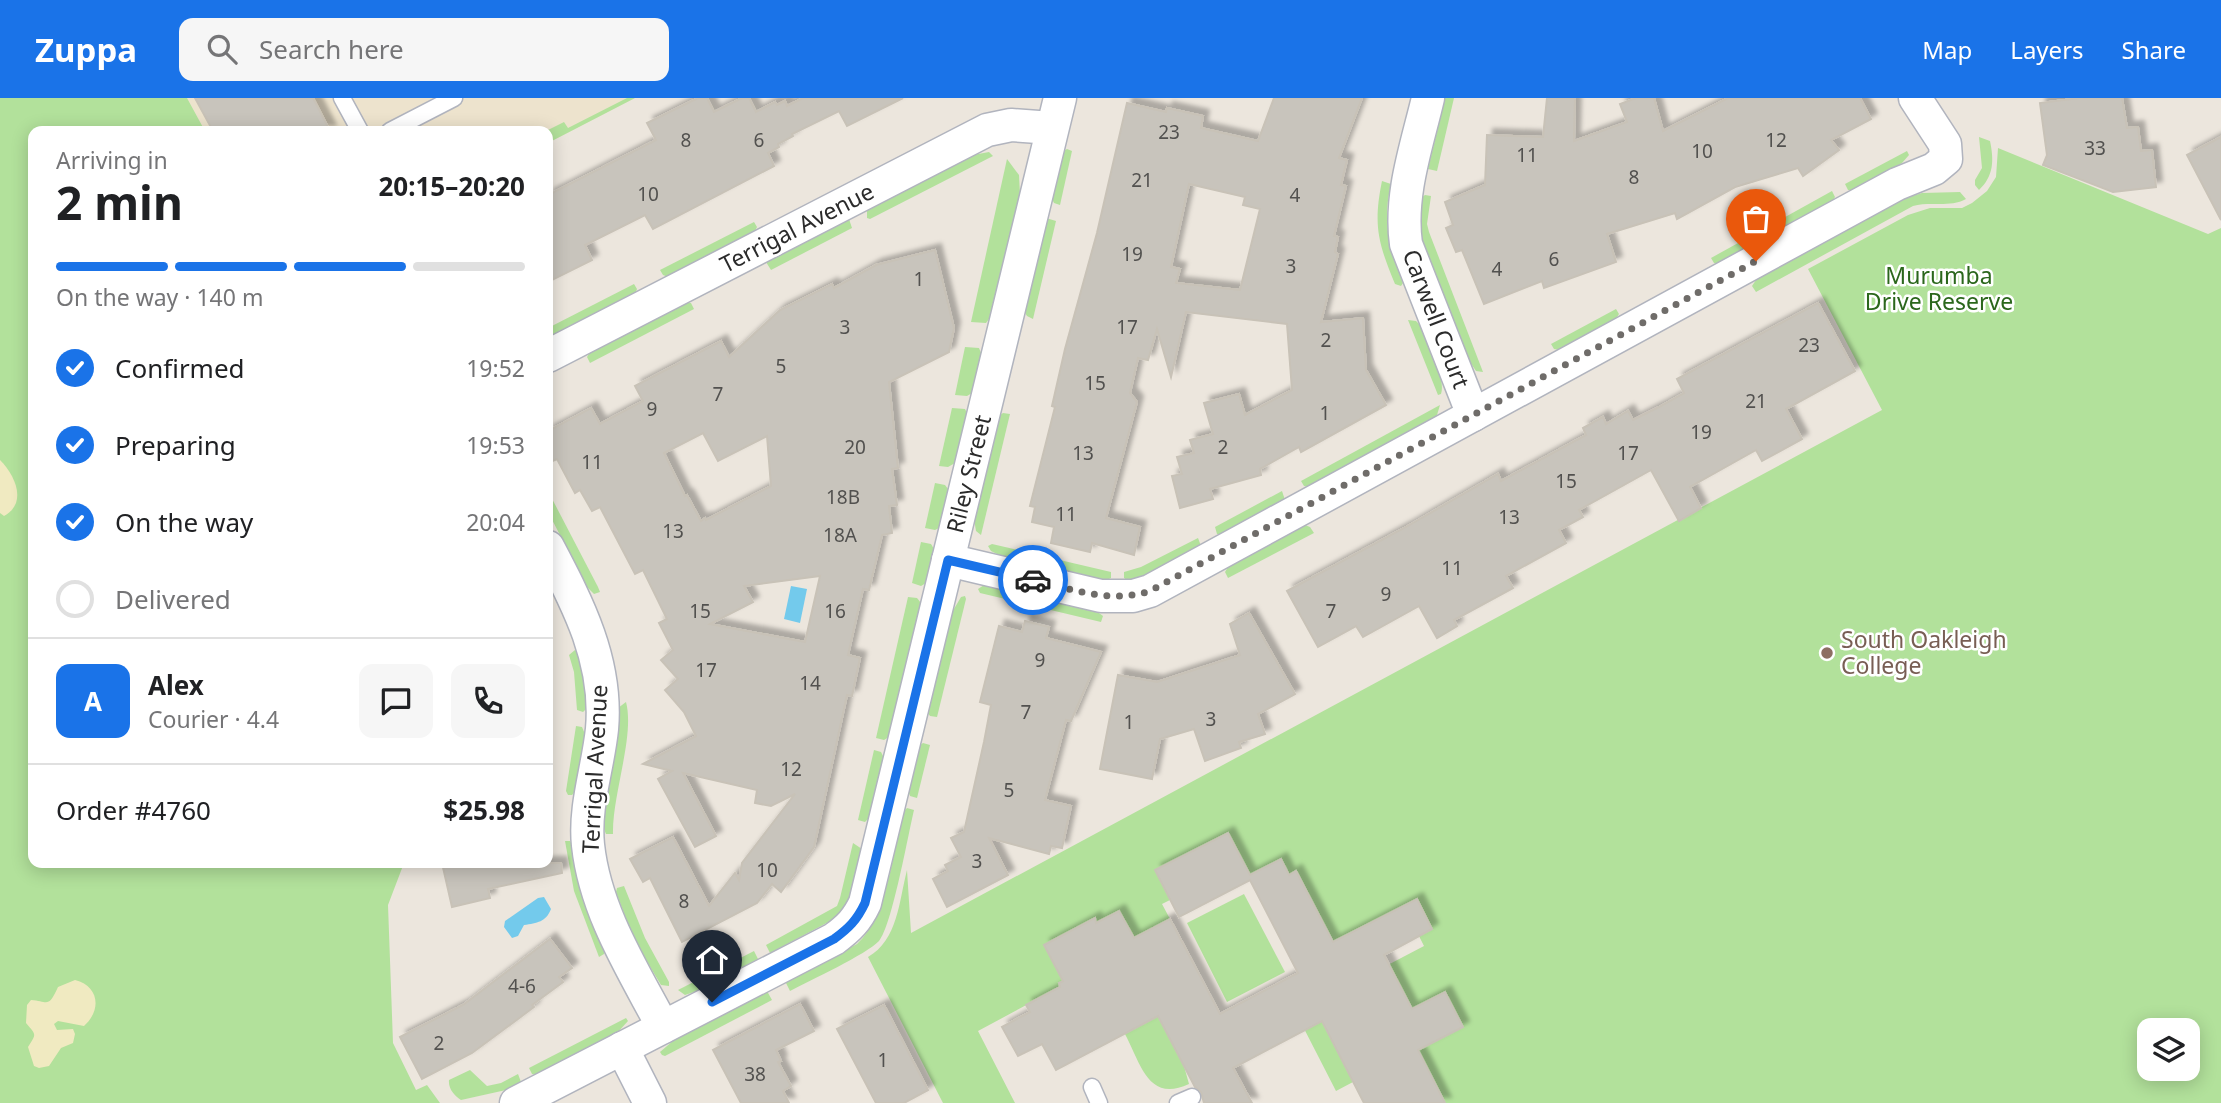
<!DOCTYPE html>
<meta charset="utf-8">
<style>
body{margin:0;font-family:"Noto Sans",sans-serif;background:#f6f6f6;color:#202124;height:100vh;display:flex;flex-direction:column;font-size:26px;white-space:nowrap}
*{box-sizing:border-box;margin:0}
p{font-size:23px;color:#757577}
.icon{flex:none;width:38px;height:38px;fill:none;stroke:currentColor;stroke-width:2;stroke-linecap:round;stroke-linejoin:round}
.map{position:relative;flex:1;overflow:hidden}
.panel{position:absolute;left:28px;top:28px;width:525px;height:742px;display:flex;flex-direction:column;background:#fff;border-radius:14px;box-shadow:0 4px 18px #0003}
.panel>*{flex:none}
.tools{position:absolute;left:2137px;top:920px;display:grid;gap:14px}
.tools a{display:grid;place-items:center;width:63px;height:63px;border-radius:14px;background:#fff;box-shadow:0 4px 18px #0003;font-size:35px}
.pin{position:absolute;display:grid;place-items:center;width:60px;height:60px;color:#fff;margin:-72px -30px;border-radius:50% 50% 50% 0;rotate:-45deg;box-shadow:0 0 7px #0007}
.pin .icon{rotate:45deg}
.courier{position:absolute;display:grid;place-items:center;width:70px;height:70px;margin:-35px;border:5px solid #1a73e8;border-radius:50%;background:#fff;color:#222;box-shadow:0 2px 9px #0007}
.summary em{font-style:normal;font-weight:700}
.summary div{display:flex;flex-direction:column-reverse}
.summary{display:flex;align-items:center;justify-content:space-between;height:119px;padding:0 28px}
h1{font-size:46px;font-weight:700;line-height:52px}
.bar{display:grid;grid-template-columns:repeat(4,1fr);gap:10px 7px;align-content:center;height:84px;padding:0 28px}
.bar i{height:9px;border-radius:5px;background:#e0e0e0}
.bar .current{background:#1a73e8}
.bar p{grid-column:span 4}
.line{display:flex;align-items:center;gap:18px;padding:0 28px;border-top:2px solid #e0e0e0}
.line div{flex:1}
.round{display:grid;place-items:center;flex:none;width:74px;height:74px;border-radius:14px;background:#f6f6f6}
ol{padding:0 28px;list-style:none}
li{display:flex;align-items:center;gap:21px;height:77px}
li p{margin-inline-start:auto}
li .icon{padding:7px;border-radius:50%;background:#1a73e8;color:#fff;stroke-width:4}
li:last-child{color:#757577}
li i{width:38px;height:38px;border:4px solid #e0e0e0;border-radius:50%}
header{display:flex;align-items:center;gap:42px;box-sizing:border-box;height:98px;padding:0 35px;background:#1a73e8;color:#fff}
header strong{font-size:33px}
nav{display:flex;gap:38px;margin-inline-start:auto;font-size:24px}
.search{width:490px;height:63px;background:#f6f6f6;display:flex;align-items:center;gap:18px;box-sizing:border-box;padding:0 24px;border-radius:14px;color:#757577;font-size:26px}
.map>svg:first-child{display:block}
.education{fill:#ede3cd}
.green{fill:#b2e19b;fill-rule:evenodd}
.sand{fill:#f0eac1}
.water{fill:#73caec}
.building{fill:#c8c4bc;stroke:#c8c2b7;stroke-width:2;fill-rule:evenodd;filter:url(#shadow)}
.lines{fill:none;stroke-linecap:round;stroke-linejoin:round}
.service-casing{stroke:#b1b4be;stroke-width:19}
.minor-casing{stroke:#b1b4be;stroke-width:35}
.service{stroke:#fff;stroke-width:16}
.minor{stroke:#fff;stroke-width:32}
.done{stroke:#6f6c69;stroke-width:7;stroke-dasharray:0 12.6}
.route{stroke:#1a73e8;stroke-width:9}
.education-dot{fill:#8d6e63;stroke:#fff;stroke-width:2.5}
.labels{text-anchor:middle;stroke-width:5;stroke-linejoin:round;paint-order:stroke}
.number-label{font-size:19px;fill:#52514f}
.street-label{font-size:23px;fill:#2b2b2b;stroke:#fff}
.park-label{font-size:23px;fill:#2b671c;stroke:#fff}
.education-label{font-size:23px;fill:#785e54;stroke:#fff;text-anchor:start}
</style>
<header>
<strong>Zuppa</strong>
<div class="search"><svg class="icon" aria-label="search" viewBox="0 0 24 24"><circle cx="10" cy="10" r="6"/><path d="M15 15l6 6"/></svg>Search here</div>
<nav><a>Map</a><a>Layers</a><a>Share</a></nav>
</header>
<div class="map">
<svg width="2221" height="1005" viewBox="0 0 2221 1005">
<defs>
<filter id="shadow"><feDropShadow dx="6" dy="-6" stdDeviation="2" flood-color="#0004"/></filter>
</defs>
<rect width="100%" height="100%" fill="#ece6dd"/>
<!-- education -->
<path class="education" d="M187 0H635L548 45V33H205Z"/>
<!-- green -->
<g class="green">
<path d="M0 0H187L205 33H33V765H404L388 807 393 945 416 992 427 987 440 1005H0Z"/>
<path d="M627 0H635L548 45V33H546L564 24 568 30Z"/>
<path d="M1445 0H1454L1437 73 1428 71Z"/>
<path d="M1979 39 1990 43C1994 62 1994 78 1979 92L1975 87V82L1982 70Z"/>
<path d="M1998 50 2208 136 2221 130V1005H1445L1418 952 1463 929 1445 894 1412 911 1353 984 1336 993 1296 915 1424 848 1419 838 1432 831 1417 802 1392 853 1376 822 1347 837 1341 861 1297 773 1289 777 1281 761 1250 777 1155 772 1170 802 1162 806 1170 821 1140 837 1147 850 1135 843 1119 813 1096 825 1095 821 1060 889 978 933 1015 1005H943L868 859C898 842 899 803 907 772L911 835 1882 312 1808 171 1908 117 1930 110H1962L1972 105 1987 93 1996 79ZM2149 933H2188V971H2149Z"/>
<path d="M1067 51 1072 53 1060 107 1054 105 1051 99 1062 54Z"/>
<path d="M1907 53 1909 57 1902 65 1853 92H1848L1845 86Z"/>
<path d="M989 54 993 58 870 121 867 120V112L973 57Z"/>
<path d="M1007 61 1019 77 1020 96 989 221 986 225 971 224Z"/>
<path d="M1382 83 1391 86C1382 125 1389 148 1403 185L1401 188 1395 186C1378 145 1373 127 1382 83Z"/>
<path d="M1832 93 1835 99 1832 104 1718 166 1714 165 1711 160Z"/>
<path d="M1960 94 1966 101C1950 110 1930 103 1913 108L1756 194 1752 188 1756 182 1903 101 1922 95Z"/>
<path d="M1425 97 1431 98 1427 126 1429 134 1483 274 1476 273 1466 258 1419 135 1421 100Z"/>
<path d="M1046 120 1056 123 1033 221 1027 218 1024 213Z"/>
<path d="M849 121 852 130 771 172 766 164Z"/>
<path d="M754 124 757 129 754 135 668 179 663 177 660 172Z"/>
<path d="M634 186 637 191 635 196 548 241V230Z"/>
<path d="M686 205H691L694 211 590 265 587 259 590 254Z"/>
<path d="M1616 211 1619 216 1615 222 1560 252 1554 251 1551 246Z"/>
<path d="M1408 222 1416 223 1420 227C1426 243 1447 282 1441 296L1438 297Z"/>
<path d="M965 249 979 250 981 255 972 295 967 298 955 297Z"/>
<path d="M1440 307 1437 317 1428 325 1309 389 1304 388 1301 383Z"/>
<path d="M952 310 965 311 967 315 955 365 948 369 939 368Z"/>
<path d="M1003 315 1010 316 981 437 976 433 974 421 999 318Z"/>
<path d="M935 385 945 387 948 391 939 430 935 432 925 430Z"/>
<path d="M548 393 598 489 600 494 594 496 587 489 548 414Z"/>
<path d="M1282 393 1285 402 1223 436H1217L1215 429Z"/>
<path d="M1305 427 1310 429 1314 435 1228 480 1225 474 1228 469Z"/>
<path d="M1198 440 1201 448 1141 479 1128 483 1124 480V474L1141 469Z"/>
<path d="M921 444 931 446 934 451 926 485 921 488 912 485Z"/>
<path d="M992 446 1111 474V480L1105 483 1001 458 991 453 988 448Z"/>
<path d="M984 487 1099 515 1103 518 1101 524 980 495 978 491Z"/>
<path d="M965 498 966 501 937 619 930 618 927 614 951 516 961 499Z"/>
<path d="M908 499 917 500 921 505 889 639 884 642 876 640Z"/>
<path d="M575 552 579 554 584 577 586 611 583 614 577 612 574 574 569 557Z"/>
<path d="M626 604C635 638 612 697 613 736H606C597 718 614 634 618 610Z"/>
<path d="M576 628 582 629 585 636 575 694 572 697H568L566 693Z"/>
<path d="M923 645 930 647 917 700 910 698 908 692 919 648Z"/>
<path d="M874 652 881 654 884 660 869 720 865 724 858 722Z"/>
<path d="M907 710 914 712C908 737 892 828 879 843 867 856 809 883 790 893L786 885 789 881 857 846C886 820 894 752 903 714Z"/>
<path d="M565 743H570L573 748 606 849 604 856 599 859 574 793Z"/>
<path d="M853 745 862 751 847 809 838 819 770 855 766 847 837 808 840 800Z"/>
<path d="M624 788 645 840 669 884V888L661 887 634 842 616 794 617 790Z"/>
<path d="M1244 796 1285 874 1227 904 1187 825Z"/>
<path d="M754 853 758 861 703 891 685 897 678 892Z"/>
<path d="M767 893 772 902 665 958 662 957 660 954 674 942Z"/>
<path d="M1166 914 1178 936 1170 941 1184 968 1189 986C1148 1005 1141 966 1125 936Z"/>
<path d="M626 920 628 923 617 935 537 977 532 976 529 970Z"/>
<path d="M470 972 487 988 501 985 518 976 521 984 506 992 461 1002C455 998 448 991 449 982Z"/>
</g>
<!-- sand -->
<g class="sand">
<path d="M0 362C15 377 28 405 4 418L0 415Z"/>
<path d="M75 882C99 888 102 912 84 928L58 923 54 926 57 932 73 931 75 936 73 945 61 950 49 968 39 970 34 968 28 949C37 935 36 937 26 925L27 907 31 902C48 903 48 911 58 889Z"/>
</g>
<!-- water -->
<g class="water">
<path d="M791 488 807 491 800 525 784 521Z"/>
<path d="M544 799 551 811C546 824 537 825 524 827L518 838 512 840 504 829 505 823 538 800Z"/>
</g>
<!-- building -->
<g class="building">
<path d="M195 0H313L330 33H213Z"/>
<path d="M698 0H707L714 14 742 0H749L756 14 775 4 777 7 785 3 787 8 803 0H903L847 28 839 13 792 36 793 38 778 46 779 49 768 55 774 68 653 131 645 117 585 147 592 162 548 184V97L656 42 647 25Z"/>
<path d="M1274 0H1362L1339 60 1347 62 1341 87 1346 88 1334 138 1338 139 1335 154 1338 156 1321 224 1363 220 1366 272 1386 307 1301 354 1299 349 1260 371 1261 377 1210 391 1213 401 1180 410 1172 378 1182 376 1177 359 1194 355 1190 342 1213 336 1204 305 1239 296 1245 317 1292 292 1287 226 1186 214 1171 279 1157 231 1148 262 1138 260 1130 295 1137 304 1106 420 1140 429 1134 457 1092 445 1090 454 1051 445 1054 429 1032 424 1035 409 1030 408 1055 309 1052 308 1065 251 1097 135 1127 5 1166 14 1167 10 1203 18 1201 30 1258 43ZM1189 86 1245 99 1243 107 1260 111 1240 192 1176 185 1180 171 1171 169Z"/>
<path d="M1547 0H1575L1574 43 1627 24 1620 6 1636 0H1654L1663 33 1728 0H1860L1871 21 1831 42 1839 52 1803 78 1798 70 1735 89 1677 121 1675 115 1607 136 1616 164 1544 190 1542 183 1484 206 1462 152 1456 154 1446 130 1453 127 1445 104 1485 87 1487 37 1543 39Z"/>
<path d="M2080 0H2122L2127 30 2138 29 2141 53 2152 52 2156 89 2113 94 2043 67 2047 57 2040 5Z"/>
<path d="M2221 39V122L2187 57Z"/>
<path d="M935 152 954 230 949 254 889 284 898 370 892 371 897 407 889 408 892 435 882 437 869 492 863 491 848 557 860 560 852 598 847 597 814 749 781 794 772 786 757 805 682 844 650 780 643 784 630 761 673 739 709 808 735 775 739 782 742 765 795 696 771 708 755 705 757 692 683 675 716 738 695 749 658 681 672 673 643 666 696 638 684 614 665 592 678 581 661 562 673 552 659 525 667 521 643 472 635 476 600 409 592 413 580 392 575 395 557 361 548 365V333L591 310 600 326 643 303 635 288 721 243 729 259 780 212 832 186 834 190 876 167ZM703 335 718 363 767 338 771 388 706 422 705 420 701 423 687 397 685 398 664 355ZM820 478 805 544 710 526 753 504 744 488Z"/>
<path d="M1818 205 1855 273 1786 311 1802 341 1762 363 1756 352 1690 389 1701 410 1679 423 1651 372 1579 412 1583 419 1559 432 1566 445 1506 478 1513 490 1454 522 1457 528 1437 540 1419 508 1363 539 1356 528 1318 549 1287 493 1406 429 1498 376 1501 383 1586 337 1583 330 1603 319 1606 326 1628 313 1633 322 1659 309 1684 295 1677 281Z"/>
<path d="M1249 515 1295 596 1258 616 1265 636 1239 644 1241 650 1205 663 1194 631 1160 641 1152 681 1100 671 1118 577 1157 584 1240 557 1230 526Z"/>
<path d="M1025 523 1049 529 1046 540 1101 554 1071 623 1066 622 1045 702 1071 708 1062 750 1051 748 1049 756 989 740 1008 777 947 809 933 781 948 773 945 767 961 759 951 740 964 734 984 644 991 607 980 604 999 528 1022 534Z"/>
<path d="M1228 735 1250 777 1281 761 1289 777 1296 773 1333 844 1417 801 1432 831 1384 857 1412 911 1445 894 1463 929 1418 952 1445 1005H1364L1322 923 1233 970 1252 1005H1204L1201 994 1195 989 1158 918 1056 972 1042 946 1018 958 1002 929 1030 914 1026 907 1060 889 1059 885 1063 883 1044 847 1095 820 1096 825 1119 813 1134 840 1170 821 1220 916 1298 875 1250 782 1179 819 1155 772Z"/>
<path d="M442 765H561L562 775 488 791 490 800 452 809Z"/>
<path d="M550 841 572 870 559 879 563 884 532 907 534 909 472 955 422 981 400 939 463 907Z"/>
<path d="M800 906 814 933 776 952 781 963 778 964 791 988 783 993 789 1005H741L713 952Z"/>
<path d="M884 907 928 992 904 1005H876L837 931Z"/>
</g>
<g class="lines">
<defs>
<g id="service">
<path d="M342 0 360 33"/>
<path d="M390 33 454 0"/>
<path d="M1092 989 1099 1005"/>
<path d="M1178 1005 1192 999"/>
</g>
<g id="minor">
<path d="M1428 0C1417 47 1399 97 1406 146L1473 317"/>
<path d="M548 258 987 32 1011 27 1052 30"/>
<path d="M548 449C578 506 608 564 602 631 598 670 584 708 588 747 595 813 633 872 663 929"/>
<path d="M948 462 1101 498H1133L1150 493 1897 86 1934 71 1946 61 1945 46 1915 0"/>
<path d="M622 950 650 1005"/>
<path d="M516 1005 834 841C849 830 857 822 865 805L1060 0"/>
</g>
</defs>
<!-- service casing -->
<use href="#service" class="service-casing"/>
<!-- minor casing -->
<use href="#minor" class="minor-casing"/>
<!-- service -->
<use href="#service" class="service"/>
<!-- minor -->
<use href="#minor" class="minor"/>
</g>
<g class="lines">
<!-- done -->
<path class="done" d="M1033 482C1072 491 1110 506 1150 493L1756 163"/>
<!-- route -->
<path class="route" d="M712 904 834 841C849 830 857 822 865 805L948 462 1033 482"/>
</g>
<!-- markers -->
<circle class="education-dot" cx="1827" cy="555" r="7"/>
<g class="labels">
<!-- number labels -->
<g class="number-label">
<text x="1169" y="41">23</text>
<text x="686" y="49">8</text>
<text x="759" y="49">6</text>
<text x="1776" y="49">12</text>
<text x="2095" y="57">33</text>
<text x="1702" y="60">10</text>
<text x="1527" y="64">11</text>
<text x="1634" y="86">8</text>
<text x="1142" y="89">21</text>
<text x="648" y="103">10</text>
<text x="1295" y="104">4</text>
<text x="1132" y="163">19</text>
<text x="1554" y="168">6</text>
<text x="1291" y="175">3</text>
<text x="1497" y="178">4</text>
<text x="919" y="188">1</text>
<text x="845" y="236">3</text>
<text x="1127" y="236">17</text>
<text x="1326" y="249">2</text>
<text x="1809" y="254">23</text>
<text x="781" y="275">5</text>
<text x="1095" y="292">15</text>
<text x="718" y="303">7</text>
<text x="1756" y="310">21</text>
<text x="652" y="318">9</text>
<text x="1325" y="322">1</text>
<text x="1701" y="341">19</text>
<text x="855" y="356">20</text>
<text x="1223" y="356">2</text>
<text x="1083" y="362">13</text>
<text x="1628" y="362">17</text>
<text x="592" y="371">11</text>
<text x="1566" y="390">15</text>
<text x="843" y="406">18B</text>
<text x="1066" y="423">11</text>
<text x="1509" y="426">13</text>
<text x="673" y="440">13</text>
<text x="840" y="444">18A</text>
<text x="1452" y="477">11</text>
<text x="1386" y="503">9</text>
<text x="700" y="520">15</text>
<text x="835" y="520">16</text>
<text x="1331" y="520">7</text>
<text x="1040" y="569">9</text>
<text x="706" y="579">17</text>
<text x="810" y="592">14</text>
<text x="1026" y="621">7</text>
<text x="1211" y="628">3</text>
<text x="1129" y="631">1</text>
<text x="791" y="678">12</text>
<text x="1009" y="699">5</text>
<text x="977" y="770">3</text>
<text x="767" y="779">10</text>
<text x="684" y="810">8</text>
<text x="522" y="895">4-6</text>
<text x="439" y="952">2</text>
<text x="883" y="969">1</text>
<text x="755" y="983">38</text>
</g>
<!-- street labels -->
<g class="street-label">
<text transform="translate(797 130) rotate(-27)" y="8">Terrigal Avenue</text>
<text transform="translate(1436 221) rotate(69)" y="8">Carwell Court</text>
<text transform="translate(969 376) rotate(-76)" y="8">Riley Street</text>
<text transform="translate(595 671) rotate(-87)" y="8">Terrigal Avenue</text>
</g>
<!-- park labels -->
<g class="park-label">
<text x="1939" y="186">Murumba<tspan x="1939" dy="26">Drive Reserve</tspan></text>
</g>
<!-- education labels -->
<g class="education-label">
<text x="1841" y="550">South Oakleigh<tspan x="1841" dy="26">College</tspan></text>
</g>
</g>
</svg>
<div class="tools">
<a><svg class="icon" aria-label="layers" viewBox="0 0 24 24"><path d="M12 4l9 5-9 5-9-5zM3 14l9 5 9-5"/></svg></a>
</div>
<div class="pin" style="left:1756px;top:163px;background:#ea580c"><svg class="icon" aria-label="bag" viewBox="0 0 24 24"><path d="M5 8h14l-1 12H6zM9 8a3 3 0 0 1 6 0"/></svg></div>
<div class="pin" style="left:712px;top:904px;background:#1f2937"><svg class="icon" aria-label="home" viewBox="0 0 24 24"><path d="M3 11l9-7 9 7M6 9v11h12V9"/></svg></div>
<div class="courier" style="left:1033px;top:482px"><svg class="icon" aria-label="car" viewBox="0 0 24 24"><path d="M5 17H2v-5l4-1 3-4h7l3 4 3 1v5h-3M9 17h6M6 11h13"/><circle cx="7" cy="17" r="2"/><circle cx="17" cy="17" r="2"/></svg></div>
<section class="panel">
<div class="summary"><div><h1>2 min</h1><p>Arriving in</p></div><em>20:15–20:20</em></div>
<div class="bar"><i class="current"></i><i class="current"></i><i class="current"></i><i></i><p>On the way · 140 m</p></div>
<ol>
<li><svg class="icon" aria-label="check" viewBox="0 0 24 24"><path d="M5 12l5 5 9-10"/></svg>Confirmed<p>19:52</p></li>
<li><svg class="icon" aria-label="check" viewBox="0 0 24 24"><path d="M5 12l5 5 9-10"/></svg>Preparing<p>19:53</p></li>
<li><svg class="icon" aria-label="check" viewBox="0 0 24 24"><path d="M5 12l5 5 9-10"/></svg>On the way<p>20:04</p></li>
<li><i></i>Delivered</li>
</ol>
<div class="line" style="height:126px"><b class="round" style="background:#1a73e8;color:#fff">A</b><div><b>Alex</b><p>Courier · 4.4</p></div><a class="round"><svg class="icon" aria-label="chat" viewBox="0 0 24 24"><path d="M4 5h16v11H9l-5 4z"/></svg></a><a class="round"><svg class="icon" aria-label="phone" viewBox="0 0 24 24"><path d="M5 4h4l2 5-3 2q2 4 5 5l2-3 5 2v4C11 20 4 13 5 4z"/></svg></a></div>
<div class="line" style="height:91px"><div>Order #4760</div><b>$25.98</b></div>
</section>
</div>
